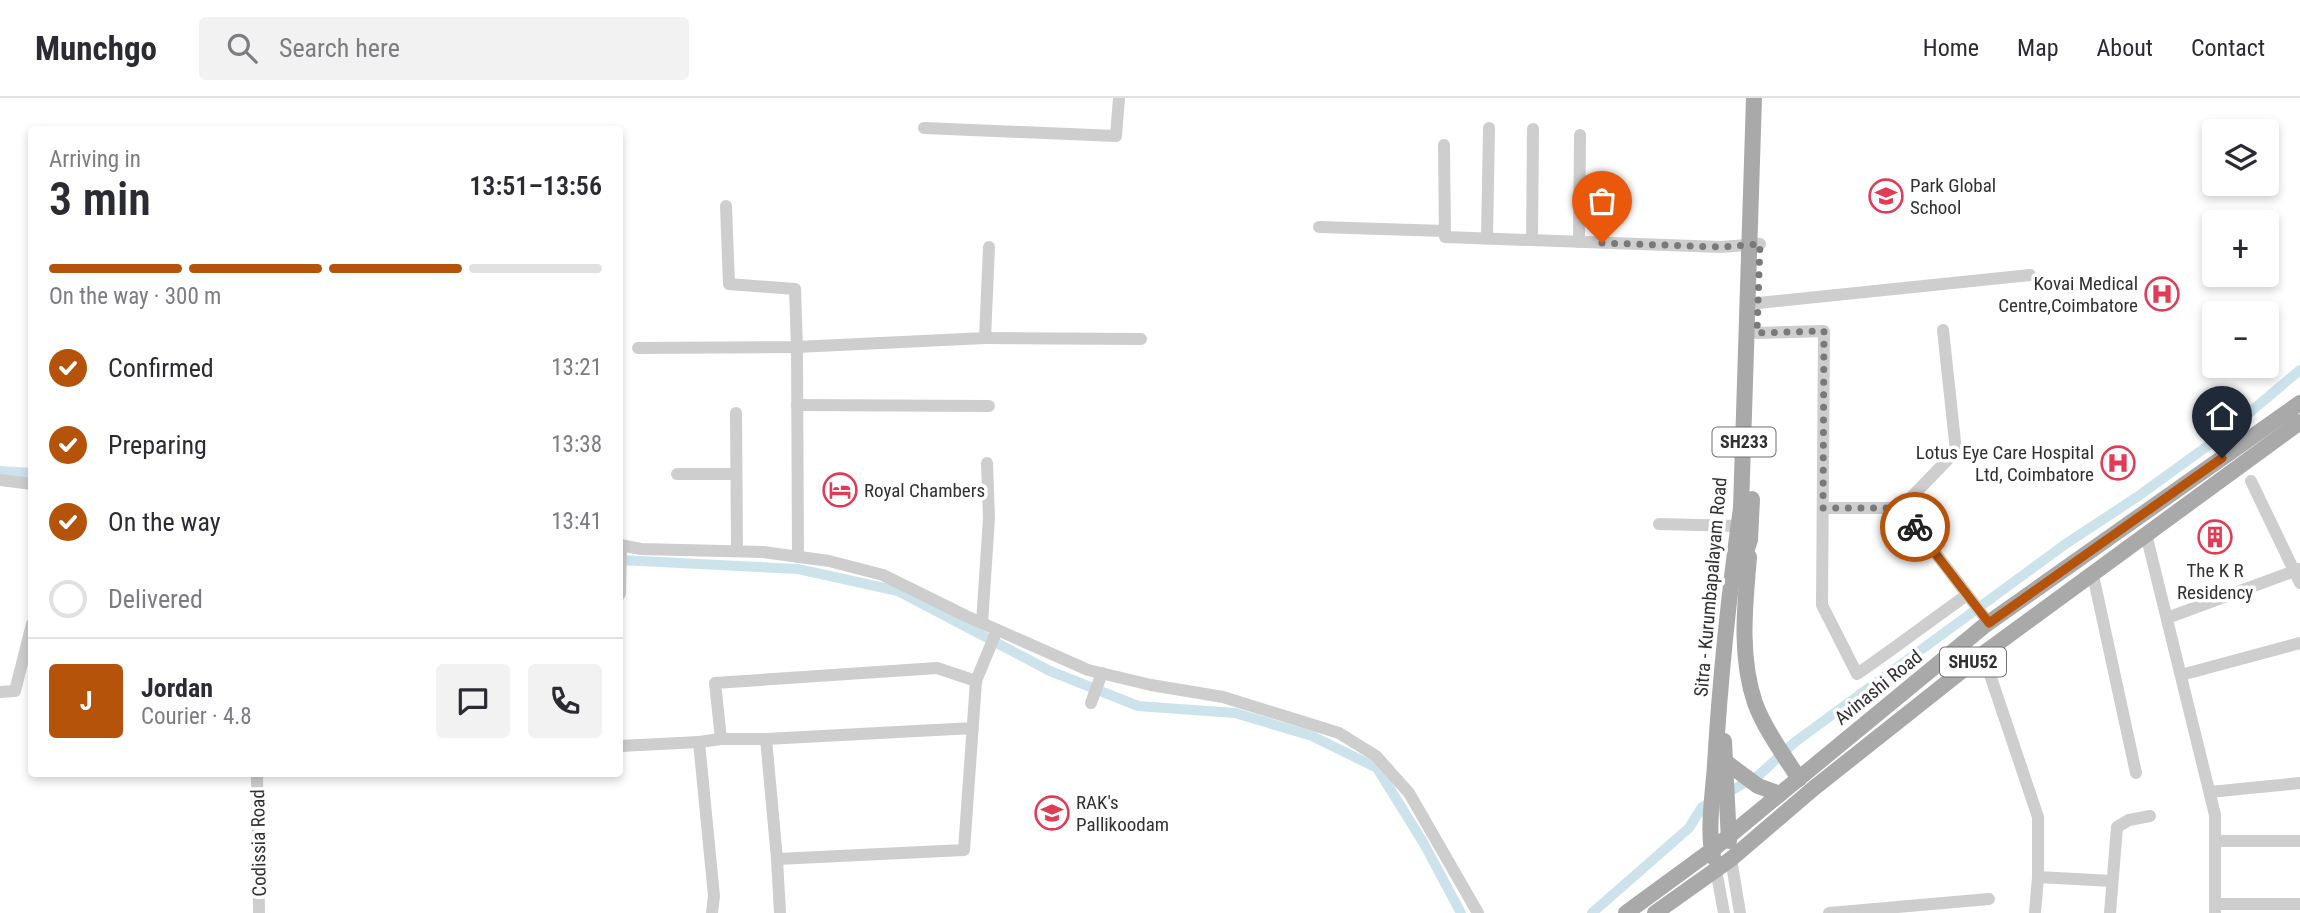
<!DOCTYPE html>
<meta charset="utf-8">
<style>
body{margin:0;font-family:"Roboto Condensed",sans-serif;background:#f2f2f3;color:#2b2b33;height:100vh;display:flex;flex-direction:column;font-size:26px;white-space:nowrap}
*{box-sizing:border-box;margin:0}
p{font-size:23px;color:#7c7c81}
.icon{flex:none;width:38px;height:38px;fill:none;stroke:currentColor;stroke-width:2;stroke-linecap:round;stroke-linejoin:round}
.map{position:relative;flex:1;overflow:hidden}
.sheet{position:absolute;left:28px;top:28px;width:595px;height:651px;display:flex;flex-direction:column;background:#fff;border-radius:7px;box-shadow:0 4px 10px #0003}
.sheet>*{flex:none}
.controls{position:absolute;left:2202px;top:21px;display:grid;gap:14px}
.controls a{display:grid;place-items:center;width:77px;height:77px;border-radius:7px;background:#fff;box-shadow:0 4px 10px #0003;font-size:35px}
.pin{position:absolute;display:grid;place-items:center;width:60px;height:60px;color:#fff;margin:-72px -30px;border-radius:50% 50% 50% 0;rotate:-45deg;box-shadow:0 0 7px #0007}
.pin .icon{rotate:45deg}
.courier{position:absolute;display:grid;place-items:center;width:70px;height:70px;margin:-35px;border:5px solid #b45309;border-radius:50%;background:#fff;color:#222;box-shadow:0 2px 9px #0007}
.summary em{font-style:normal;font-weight:600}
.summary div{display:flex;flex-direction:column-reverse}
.summary{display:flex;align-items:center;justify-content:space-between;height:119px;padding:0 21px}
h1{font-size:46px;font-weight:600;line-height:52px}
.bar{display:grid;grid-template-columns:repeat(4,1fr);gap:10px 7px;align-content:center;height:84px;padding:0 21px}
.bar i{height:9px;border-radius:5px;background:#e1e1e2}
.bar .on{background:#b45309}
.bar p{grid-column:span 4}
.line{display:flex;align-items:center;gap:18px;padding:0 21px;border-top:2px solid #e1e1e2}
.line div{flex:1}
.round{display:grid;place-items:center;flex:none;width:74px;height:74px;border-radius:7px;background:#f2f2f3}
ol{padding:0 21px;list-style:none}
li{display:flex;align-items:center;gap:21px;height:77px}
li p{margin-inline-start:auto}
li .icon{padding:7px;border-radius:50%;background:#b45309;color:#fff;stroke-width:4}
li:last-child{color:#7c7c81}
li i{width:38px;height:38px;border:4px solid #e1e1e2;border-radius:50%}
header{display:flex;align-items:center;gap:42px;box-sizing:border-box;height:98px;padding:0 35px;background:#fff;border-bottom:2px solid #e1e1e2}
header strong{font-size:33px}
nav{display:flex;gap:38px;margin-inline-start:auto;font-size:24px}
.search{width:490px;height:63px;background:#f2f2f3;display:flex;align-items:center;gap:18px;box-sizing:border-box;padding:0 24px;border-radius:7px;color:#7c7c81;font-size:26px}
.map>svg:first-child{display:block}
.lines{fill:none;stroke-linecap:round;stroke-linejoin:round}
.canal{stroke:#cde3ec;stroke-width:10}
.minor{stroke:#cecece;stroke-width:12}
.major{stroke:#a9a9a9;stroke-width:16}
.done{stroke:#797979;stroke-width:7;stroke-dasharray:0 12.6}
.route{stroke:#b45309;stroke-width:9}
.labels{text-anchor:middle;stroke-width:7;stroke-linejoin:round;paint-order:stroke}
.shield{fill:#fff;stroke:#6f6f6f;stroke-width:2}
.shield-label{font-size:18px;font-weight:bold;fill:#313131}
.poi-label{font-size:19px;fill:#313131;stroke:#fff;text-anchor:start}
.street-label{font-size:19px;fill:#313131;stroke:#fff}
</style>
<header>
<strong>Munchgo</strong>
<div class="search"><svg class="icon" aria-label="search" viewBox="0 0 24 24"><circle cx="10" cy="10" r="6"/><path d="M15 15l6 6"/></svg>Search here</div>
<nav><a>Home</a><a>Map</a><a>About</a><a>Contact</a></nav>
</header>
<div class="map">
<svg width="2300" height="815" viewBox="0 0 2300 815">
<rect width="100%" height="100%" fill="#fff"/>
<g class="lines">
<!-- canal -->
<g class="canal">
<path d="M0 373 32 375"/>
<path d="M620 462 798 471 898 493 1050 573 1138 608 1235 615 1312 638 1377 670 1423 744 1461 815"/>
<path d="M1592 815 1689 730 1702 709 1759 677 1795 644 2067 445 2137 399 2224 336 2300 272"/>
</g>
<!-- minor -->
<g class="minor">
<path d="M924 30 1116 38 1119 0"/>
<path d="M1444 47 1445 139 1721 149 1760 146"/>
<path d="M1319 129 1445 133"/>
<path d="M1487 140 1489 30"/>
<path d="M1532 142 1533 31"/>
<path d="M1579 144 1580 37"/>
<path d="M1758 205 2030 177"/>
<path d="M1757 235 1824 233 1822 507 1857 576C1895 550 1930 523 1967 497"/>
<path d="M985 240 1141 241"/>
<path d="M638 250 797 249 795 191 729 186 726 108"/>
<path d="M797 307 989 308"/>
<path d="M736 315 737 453"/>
<path d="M677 376H736"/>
<path d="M0 382 32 386"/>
<path d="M2251 383 2300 485"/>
<path d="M1823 410H1901L1956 353 1943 232"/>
<path d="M1901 410 1989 525"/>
<path d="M1659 426 1739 428"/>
<path d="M2146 436 2215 717V815"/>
<path d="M620 447 641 451 763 454 829 463 883 477 966 518 1088 572 1151 587 1223 599 1339 635 1376 658 1409 695 1478 815"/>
<path d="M798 459 797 249 985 240 989 149"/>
<path d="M2093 477 2136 675"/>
<path d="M620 496 621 447"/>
<path d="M2167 520 2300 471"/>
<path d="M982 525 989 420 987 365"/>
<path d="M1983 556 2038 719V779L2112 783"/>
<path d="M2181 577 2300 545"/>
<path d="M0 594 15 593 32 526"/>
<path d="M1091 605 1102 575"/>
<path d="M973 630 766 641 777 761 964 752 976 583 997 532"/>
<path d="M766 641H721L715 585 937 570 976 583"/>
<path d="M620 648 699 644"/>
<path d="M257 676 259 815"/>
<path d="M2210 694 2300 685"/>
<path d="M2215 743H2300"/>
<path d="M777 761 780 815"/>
<path d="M1731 761 1740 815"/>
<path d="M1716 772 1724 815"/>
<path d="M2215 806H2300"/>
<path d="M712 815 714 798 699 644 721 641"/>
<path d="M1829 815 1989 801"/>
<path d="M2035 815 2038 779"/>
<path d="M2110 815 2117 729 2129 722 2150 718"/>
</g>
<!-- major -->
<g class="major">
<path d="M1749 459C1745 507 1739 558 1755 605 1765 632 1784 657 1799 681"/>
<path d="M1740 472 1750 442 1752 401"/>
<path d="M1724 643 1729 743"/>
<path d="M1727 665 1758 688 1780 696"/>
<path d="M1713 759C1707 730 1713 697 1715 667 1720 581 1729 495 1741 410L1754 0"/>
<path d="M1626 815 1712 752 1984 528 2300 305"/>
<path d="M1655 815 1731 761 1814 690 1983 556 2300 324"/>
</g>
</g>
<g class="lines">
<!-- done -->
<path class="done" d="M1602 145 1721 149 1760 146 1757 235 1824 233 1823 410H1901L1915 429"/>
<!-- route -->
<path class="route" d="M1915 429 1989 525 2222 360"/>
</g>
<!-- icons -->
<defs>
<symbol id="school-ring" viewBox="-11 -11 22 22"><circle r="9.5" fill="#fff" stroke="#e13b56" stroke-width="1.5"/><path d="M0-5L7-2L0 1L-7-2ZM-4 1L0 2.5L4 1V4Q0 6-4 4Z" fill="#e13b56"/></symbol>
<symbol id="hospital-ring" viewBox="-11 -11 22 22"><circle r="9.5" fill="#fff" stroke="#e13b56" stroke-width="1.5"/><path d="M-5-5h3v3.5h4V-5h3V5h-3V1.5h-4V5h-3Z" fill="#e13b56"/></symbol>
<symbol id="hotel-ring" viewBox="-11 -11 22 22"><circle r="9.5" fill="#fff" stroke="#e13b56" stroke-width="1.5"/><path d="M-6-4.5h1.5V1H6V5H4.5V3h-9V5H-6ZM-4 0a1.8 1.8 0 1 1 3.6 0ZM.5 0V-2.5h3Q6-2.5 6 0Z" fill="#e13b56"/></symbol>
<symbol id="building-ring" viewBox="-11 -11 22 22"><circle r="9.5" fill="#fff" stroke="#e13b56" stroke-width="1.5"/><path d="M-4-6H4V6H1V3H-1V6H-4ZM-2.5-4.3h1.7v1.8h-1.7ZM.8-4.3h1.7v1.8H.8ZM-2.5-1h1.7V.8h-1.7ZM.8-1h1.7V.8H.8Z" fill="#e13b56"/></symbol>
</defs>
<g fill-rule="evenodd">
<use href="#school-ring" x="1867" y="79" width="38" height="38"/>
<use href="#hospital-ring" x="2143" y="177" width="38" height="38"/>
<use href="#hospital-ring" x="2099" y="346" width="38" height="38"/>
<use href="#hotel-ring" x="821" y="373" width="38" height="38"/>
<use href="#building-ring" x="2196" y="420" width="38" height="38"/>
<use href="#school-ring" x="1033" y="696" width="38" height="38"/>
</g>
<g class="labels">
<!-- shield labels -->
<g class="shield">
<rect x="1712.5" y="329.5" width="63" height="29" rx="5"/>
<rect x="1940" y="549.5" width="66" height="29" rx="5"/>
</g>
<g class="shield-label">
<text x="1744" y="350">SH233</text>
<text x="1973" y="570">SHU52</text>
</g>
<!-- poi labels -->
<g class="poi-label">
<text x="1910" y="94">Park Global<tspan x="1910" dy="22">School</tspan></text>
<text x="2138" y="192" text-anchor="end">Kovai Medical<tspan x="2138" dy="22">Centre,Coimbatore</tspan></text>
<text x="2094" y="361" text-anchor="end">Lotus Eye Care Hospital<tspan x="2094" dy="22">Ltd, Coimbatore</tspan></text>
<text x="864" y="399">Royal Chambers</text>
<text x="2215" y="479" text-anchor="middle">The K R<tspan x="2215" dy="22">Residency</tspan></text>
<text x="1076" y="711">RAK's<tspan x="1076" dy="22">Pallikoodam</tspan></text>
</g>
<!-- street labels -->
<g class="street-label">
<text transform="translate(1710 489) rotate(-85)" y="7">Sitra - Kurumbapalayam Road</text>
<text transform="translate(1878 589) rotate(-39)" y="7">Avinashi Road</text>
<text transform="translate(258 745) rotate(-91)" y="7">Codissia Road</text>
</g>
</g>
</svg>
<div class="controls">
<a><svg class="icon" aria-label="layers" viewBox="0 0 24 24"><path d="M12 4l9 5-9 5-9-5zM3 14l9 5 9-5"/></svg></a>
<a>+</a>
<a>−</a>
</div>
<div class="pin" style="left:1602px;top:145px;background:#ea580c"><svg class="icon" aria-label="bag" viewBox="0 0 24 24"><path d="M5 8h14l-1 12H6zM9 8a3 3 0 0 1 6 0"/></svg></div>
<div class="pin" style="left:2222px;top:360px;background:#1f2937"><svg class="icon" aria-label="home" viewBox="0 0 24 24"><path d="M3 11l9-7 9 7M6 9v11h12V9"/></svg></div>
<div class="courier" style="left:1915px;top:429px"><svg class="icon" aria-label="bike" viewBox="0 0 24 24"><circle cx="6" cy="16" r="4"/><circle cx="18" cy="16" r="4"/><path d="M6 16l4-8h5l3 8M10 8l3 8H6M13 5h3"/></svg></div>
<section class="sheet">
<div class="summary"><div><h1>3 min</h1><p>Arriving in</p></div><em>13:51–13:56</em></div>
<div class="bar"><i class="on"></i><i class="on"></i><i class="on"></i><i></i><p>On the way · 300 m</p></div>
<ol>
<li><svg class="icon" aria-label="check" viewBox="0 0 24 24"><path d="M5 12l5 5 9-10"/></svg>Confirmed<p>13:21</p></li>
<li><svg class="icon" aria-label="check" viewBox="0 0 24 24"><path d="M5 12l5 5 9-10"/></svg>Preparing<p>13:38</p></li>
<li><svg class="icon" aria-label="check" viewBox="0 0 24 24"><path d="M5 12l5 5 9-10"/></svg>On the way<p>13:41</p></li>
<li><i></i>Delivered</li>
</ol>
<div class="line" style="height:126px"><b class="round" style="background:#b45309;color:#fff">J</b><div><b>Jordan</b><p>Courier · 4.8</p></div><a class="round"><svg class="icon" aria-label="chat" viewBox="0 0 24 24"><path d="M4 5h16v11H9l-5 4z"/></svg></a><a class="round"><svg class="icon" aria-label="phone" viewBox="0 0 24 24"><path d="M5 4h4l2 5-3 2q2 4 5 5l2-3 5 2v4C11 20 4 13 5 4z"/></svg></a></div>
</section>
</div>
